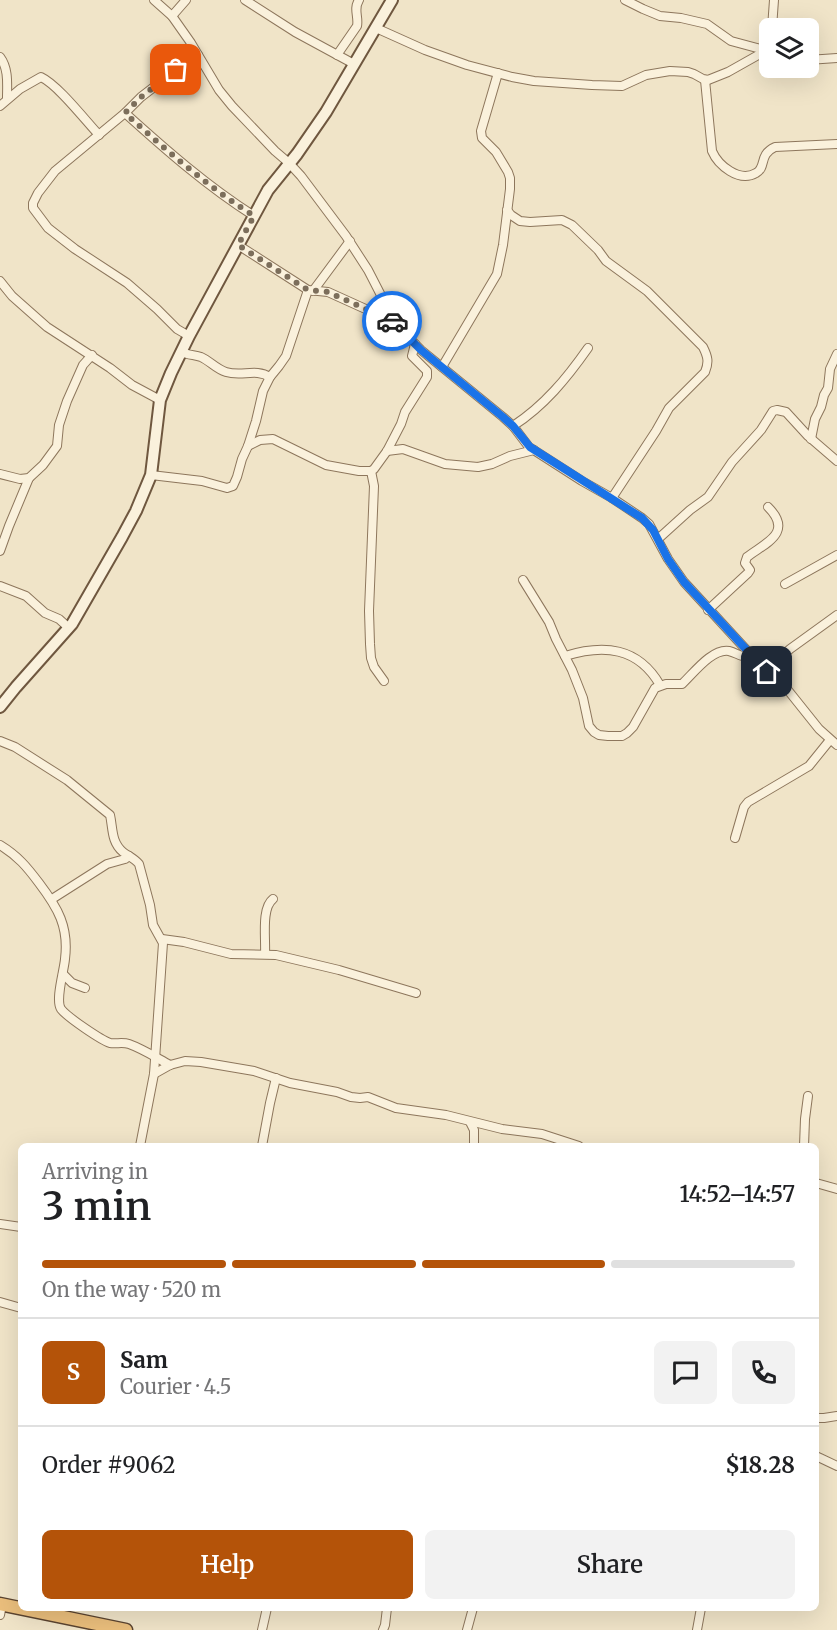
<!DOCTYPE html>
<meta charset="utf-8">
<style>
body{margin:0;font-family:Merriweather,serif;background:#f2f2f2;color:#202124;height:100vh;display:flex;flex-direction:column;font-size:22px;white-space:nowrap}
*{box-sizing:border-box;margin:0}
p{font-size:20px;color:#757577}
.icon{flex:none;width:33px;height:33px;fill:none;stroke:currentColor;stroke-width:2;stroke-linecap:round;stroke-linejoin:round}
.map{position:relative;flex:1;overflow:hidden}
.panel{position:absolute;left:18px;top:1143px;width:801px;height:468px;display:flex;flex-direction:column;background:#fff;border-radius:9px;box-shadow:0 6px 24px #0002}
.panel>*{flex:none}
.controls{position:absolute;left:759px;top:18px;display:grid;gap:12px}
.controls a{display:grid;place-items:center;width:60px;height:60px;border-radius:9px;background:#fff;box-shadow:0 6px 24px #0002;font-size:30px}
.pin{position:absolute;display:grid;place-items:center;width:51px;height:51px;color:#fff;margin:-26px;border-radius:12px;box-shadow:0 3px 9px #0006}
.courier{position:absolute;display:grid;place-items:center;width:60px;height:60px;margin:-30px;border:4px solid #1a73e8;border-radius:50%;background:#fff;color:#222;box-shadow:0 2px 8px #0007}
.headline em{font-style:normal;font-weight:600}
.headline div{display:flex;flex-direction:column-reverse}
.headline{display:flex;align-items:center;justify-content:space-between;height:102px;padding:0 24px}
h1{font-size:39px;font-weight:600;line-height:45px}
.bar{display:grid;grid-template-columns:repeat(4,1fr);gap:9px 6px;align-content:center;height:72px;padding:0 24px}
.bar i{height:8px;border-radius:4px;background:#e0e0e0}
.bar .current{background:#b45309}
.bar p{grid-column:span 4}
.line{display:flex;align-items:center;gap:15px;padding:0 24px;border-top:2px solid #e0e0e0}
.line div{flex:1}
.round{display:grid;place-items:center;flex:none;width:63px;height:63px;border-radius:9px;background:#f2f2f2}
.primary-button{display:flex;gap:12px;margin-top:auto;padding:12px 24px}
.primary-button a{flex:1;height:69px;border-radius:9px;background:#b45309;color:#fff;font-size:24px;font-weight:600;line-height:69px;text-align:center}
.primary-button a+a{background:#f2f2f2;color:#202124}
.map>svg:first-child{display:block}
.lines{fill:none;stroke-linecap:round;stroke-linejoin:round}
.minor-casing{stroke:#8d765c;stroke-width:10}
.secondary-casing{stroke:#6f573f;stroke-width:14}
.trunk-casing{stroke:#5b4430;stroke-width:15}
.minor{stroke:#faf1dc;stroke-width:8}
.secondary{stroke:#faf1dc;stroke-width:10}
.trunk{stroke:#eabe7c;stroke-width:12}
.done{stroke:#7c6e5b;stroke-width:6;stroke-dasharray:0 10.8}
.route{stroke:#1a73e8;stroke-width:8}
</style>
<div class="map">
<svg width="837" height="1630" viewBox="0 0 837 1630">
<rect width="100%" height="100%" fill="#f0e4c8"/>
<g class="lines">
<defs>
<g id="minor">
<path d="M154 0 172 16 191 43 219 90 232 106 275 151 289 163 301 176 346 236 368 270 386 305 392 321 421 350 503 417 513 426 529 447 582 481 612 498 642 518 649 524 668 559 684 582 752 656 787 689 819 729 837 745"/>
<path d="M245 0 295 32 354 64"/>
<path d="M625 0 643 9 660 16 681 18 707 24 731 41 768 51"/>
<path d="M172 16 186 0"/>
<path d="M376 28 425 50 467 65 512 77 534 81 592 85 622 86 646 75 670 71 688 72 694 74 703 79 708 80 728 72 760 54 770 51"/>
<path d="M772 28 774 0"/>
<path d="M337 55 357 26C359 17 353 9 359 0"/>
<path d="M0 57C9 69 7 85 7 98"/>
<path d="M808 60 837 58"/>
<path d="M705 80 712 151C718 165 739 183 756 173 767 167 758 155 775 147L837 144"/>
<path d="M0 106 20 89 41 77C58 85 85 120 99 135"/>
<path d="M125 113C166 150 207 186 254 216"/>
<path d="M507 210 511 215 520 221 530 222 562 220 572 225 598 250 606 261 647 291 703 347C708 357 709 362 705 372L669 408 656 431 612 498"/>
<path d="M238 245 308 290 328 292 392 321"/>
<path d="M0 281 12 296 47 327 110 368 132 385 160 400"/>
<path d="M313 291 350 241"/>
<path d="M189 336 177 329 157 309 127 283 75 249 48 228 33 208V203L38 193 55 171 125 113 141 97 176 70 198 55"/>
<path d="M181 352C188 355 195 355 201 357 210 361 216 369 226 372 242 377 255 368 270 377"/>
<path d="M442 367 497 274 503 245 510 189V178L508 172 496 152 482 138 481 131 498 73"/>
<path d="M513 426C544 406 567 378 588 348"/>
<path d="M811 439 815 419 821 407 824 395 828 388 830 369 837 354"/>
<path d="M248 446 260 440 273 439 326 465 359 471H371L374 469 387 451 401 424 405 412 427 377V371L412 356 415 344"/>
<path d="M387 451 403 449 445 464 478 467 492 464 510 456 534 450"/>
<path d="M371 471 374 486 369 611 370 644 371 658 374 667 384 681"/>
<path d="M0 474 20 479 29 478 43 465 57 446 59 425 67 401 83 365 92 355"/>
<path d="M151 475 202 481 227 488 233 486 237 477 242 459 248 446 256 421 263 391 270 377 279 366 286 356 308 290"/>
<path d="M658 539 690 510 708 497 732 462 761 430 773 411 777 410 786 412 808 436 837 461"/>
<path d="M0 551 9 526 29 478"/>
<path d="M523 580 549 622 556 639 572 670 583 698 589 726 594 732 599 735 608 736H622L627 733 633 727 655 688 666 684H682C693 674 712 648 729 651 738 653 740 658 752 656"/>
<path d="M785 584 837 555"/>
<path d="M0 586 26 596 45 613 59 619 69 628"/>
<path d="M708 610 748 573 750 570 745 563 747 557C765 543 794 533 768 507"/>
<path d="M565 656C604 644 638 647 660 685"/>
<path d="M766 670 790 649 837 615"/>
<path d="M0 741 15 747 67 780 110 815C113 828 111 842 123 852 128 856 134 858 139 864L150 905 153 925 163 943 154 1074 140 1146"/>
<path d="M735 838 744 807 748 802 809 766 830 740"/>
<path d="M0 845C18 856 27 867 39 883 58 908 69 927 65 959 64 971 55 1000 61 1009 67 1017 101 1040 110 1043 116 1044 123 1042 129 1044 143 1049 157 1058 170 1065"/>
<path d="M52 899 107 864 125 859 129 856"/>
<path d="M162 939 184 942 231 954 276 955 339 970 416 993"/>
<path d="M265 954C266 939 261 908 273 899"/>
<path d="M63 974 72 983 85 988"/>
<path d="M154 1074 170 1065 185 1061 201 1062 254 1071 290 1083 337 1092 351 1097 360 1098 368 1097 396 1108 446 1115 502 1129 542 1134 579 1146"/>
<path d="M470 1122 474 1130V1146"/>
<path d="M262 1146 270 1103 276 1078"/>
<path d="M804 1146 805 1119 808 1096"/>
<path d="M816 1183 837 1189"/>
<path d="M0 1224 21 1227"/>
<path d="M0 1302 21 1308"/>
<path d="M816 1418H824L837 1416"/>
<path d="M816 1456 837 1466"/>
<path d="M0 1615 2 1605"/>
<path d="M262 1630 267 1608"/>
<path d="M383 1630 385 1625 387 1608"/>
<path d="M467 1630 473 1608"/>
<path d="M697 1630 701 1608"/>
</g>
<path id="secondary" d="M0 707 16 687 72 624 122 537 136 511 151 475 160 400 171 373 189 336 268 190 297 154 326 112 392 0"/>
<path id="trunk" d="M0 1604 126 1630"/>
</defs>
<!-- minor casing -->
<use href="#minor" class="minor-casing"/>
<!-- secondary casing -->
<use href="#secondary" class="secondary-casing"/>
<!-- trunk casing -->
<use href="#trunk" class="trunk-casing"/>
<!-- minor -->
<use href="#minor" class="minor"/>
<!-- secondary -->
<use href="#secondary" class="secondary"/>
<!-- trunk -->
<use href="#trunk" class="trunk"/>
</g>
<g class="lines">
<!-- done -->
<path class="done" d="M176 70 141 97 125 113C166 150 207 186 254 216L238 245 308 290 328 292 392 321"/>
<!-- route -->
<path class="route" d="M392 321 421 350 503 417 513 426 530 447 642 518 653 530 668 559 684 582 767 672"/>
</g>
</svg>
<div class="controls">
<a><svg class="icon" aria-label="layers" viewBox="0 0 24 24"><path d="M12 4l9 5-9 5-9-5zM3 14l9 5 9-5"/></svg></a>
</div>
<div class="pin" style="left:176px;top:70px;background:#ea580c"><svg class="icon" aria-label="bag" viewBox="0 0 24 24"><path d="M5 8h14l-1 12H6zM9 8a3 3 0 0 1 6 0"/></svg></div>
<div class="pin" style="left:767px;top:672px;background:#1f2937"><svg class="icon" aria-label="home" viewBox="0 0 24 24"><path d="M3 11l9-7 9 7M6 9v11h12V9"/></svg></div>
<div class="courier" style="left:392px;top:321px"><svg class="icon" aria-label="car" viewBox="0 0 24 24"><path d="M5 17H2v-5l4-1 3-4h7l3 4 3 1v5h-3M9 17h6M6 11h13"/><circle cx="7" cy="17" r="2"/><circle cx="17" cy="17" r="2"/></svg></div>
<section class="panel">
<div class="headline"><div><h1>3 min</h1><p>Arriving in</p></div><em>14:52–14:57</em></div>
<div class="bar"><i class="current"></i><i class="current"></i><i class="current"></i><i></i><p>On the way · 520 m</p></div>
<div class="line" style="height:108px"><b class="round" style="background:#b45309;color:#fff">S</b><div><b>Sam</b><p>Courier · 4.5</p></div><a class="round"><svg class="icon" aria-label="chat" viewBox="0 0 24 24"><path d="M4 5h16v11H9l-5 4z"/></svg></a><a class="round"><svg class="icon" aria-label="phone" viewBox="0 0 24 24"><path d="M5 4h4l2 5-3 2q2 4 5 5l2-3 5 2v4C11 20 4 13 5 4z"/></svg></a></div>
<div class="line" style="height:78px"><div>Order #9062</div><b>$18.28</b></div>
<div class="primary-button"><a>Help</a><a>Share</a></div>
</section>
</div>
